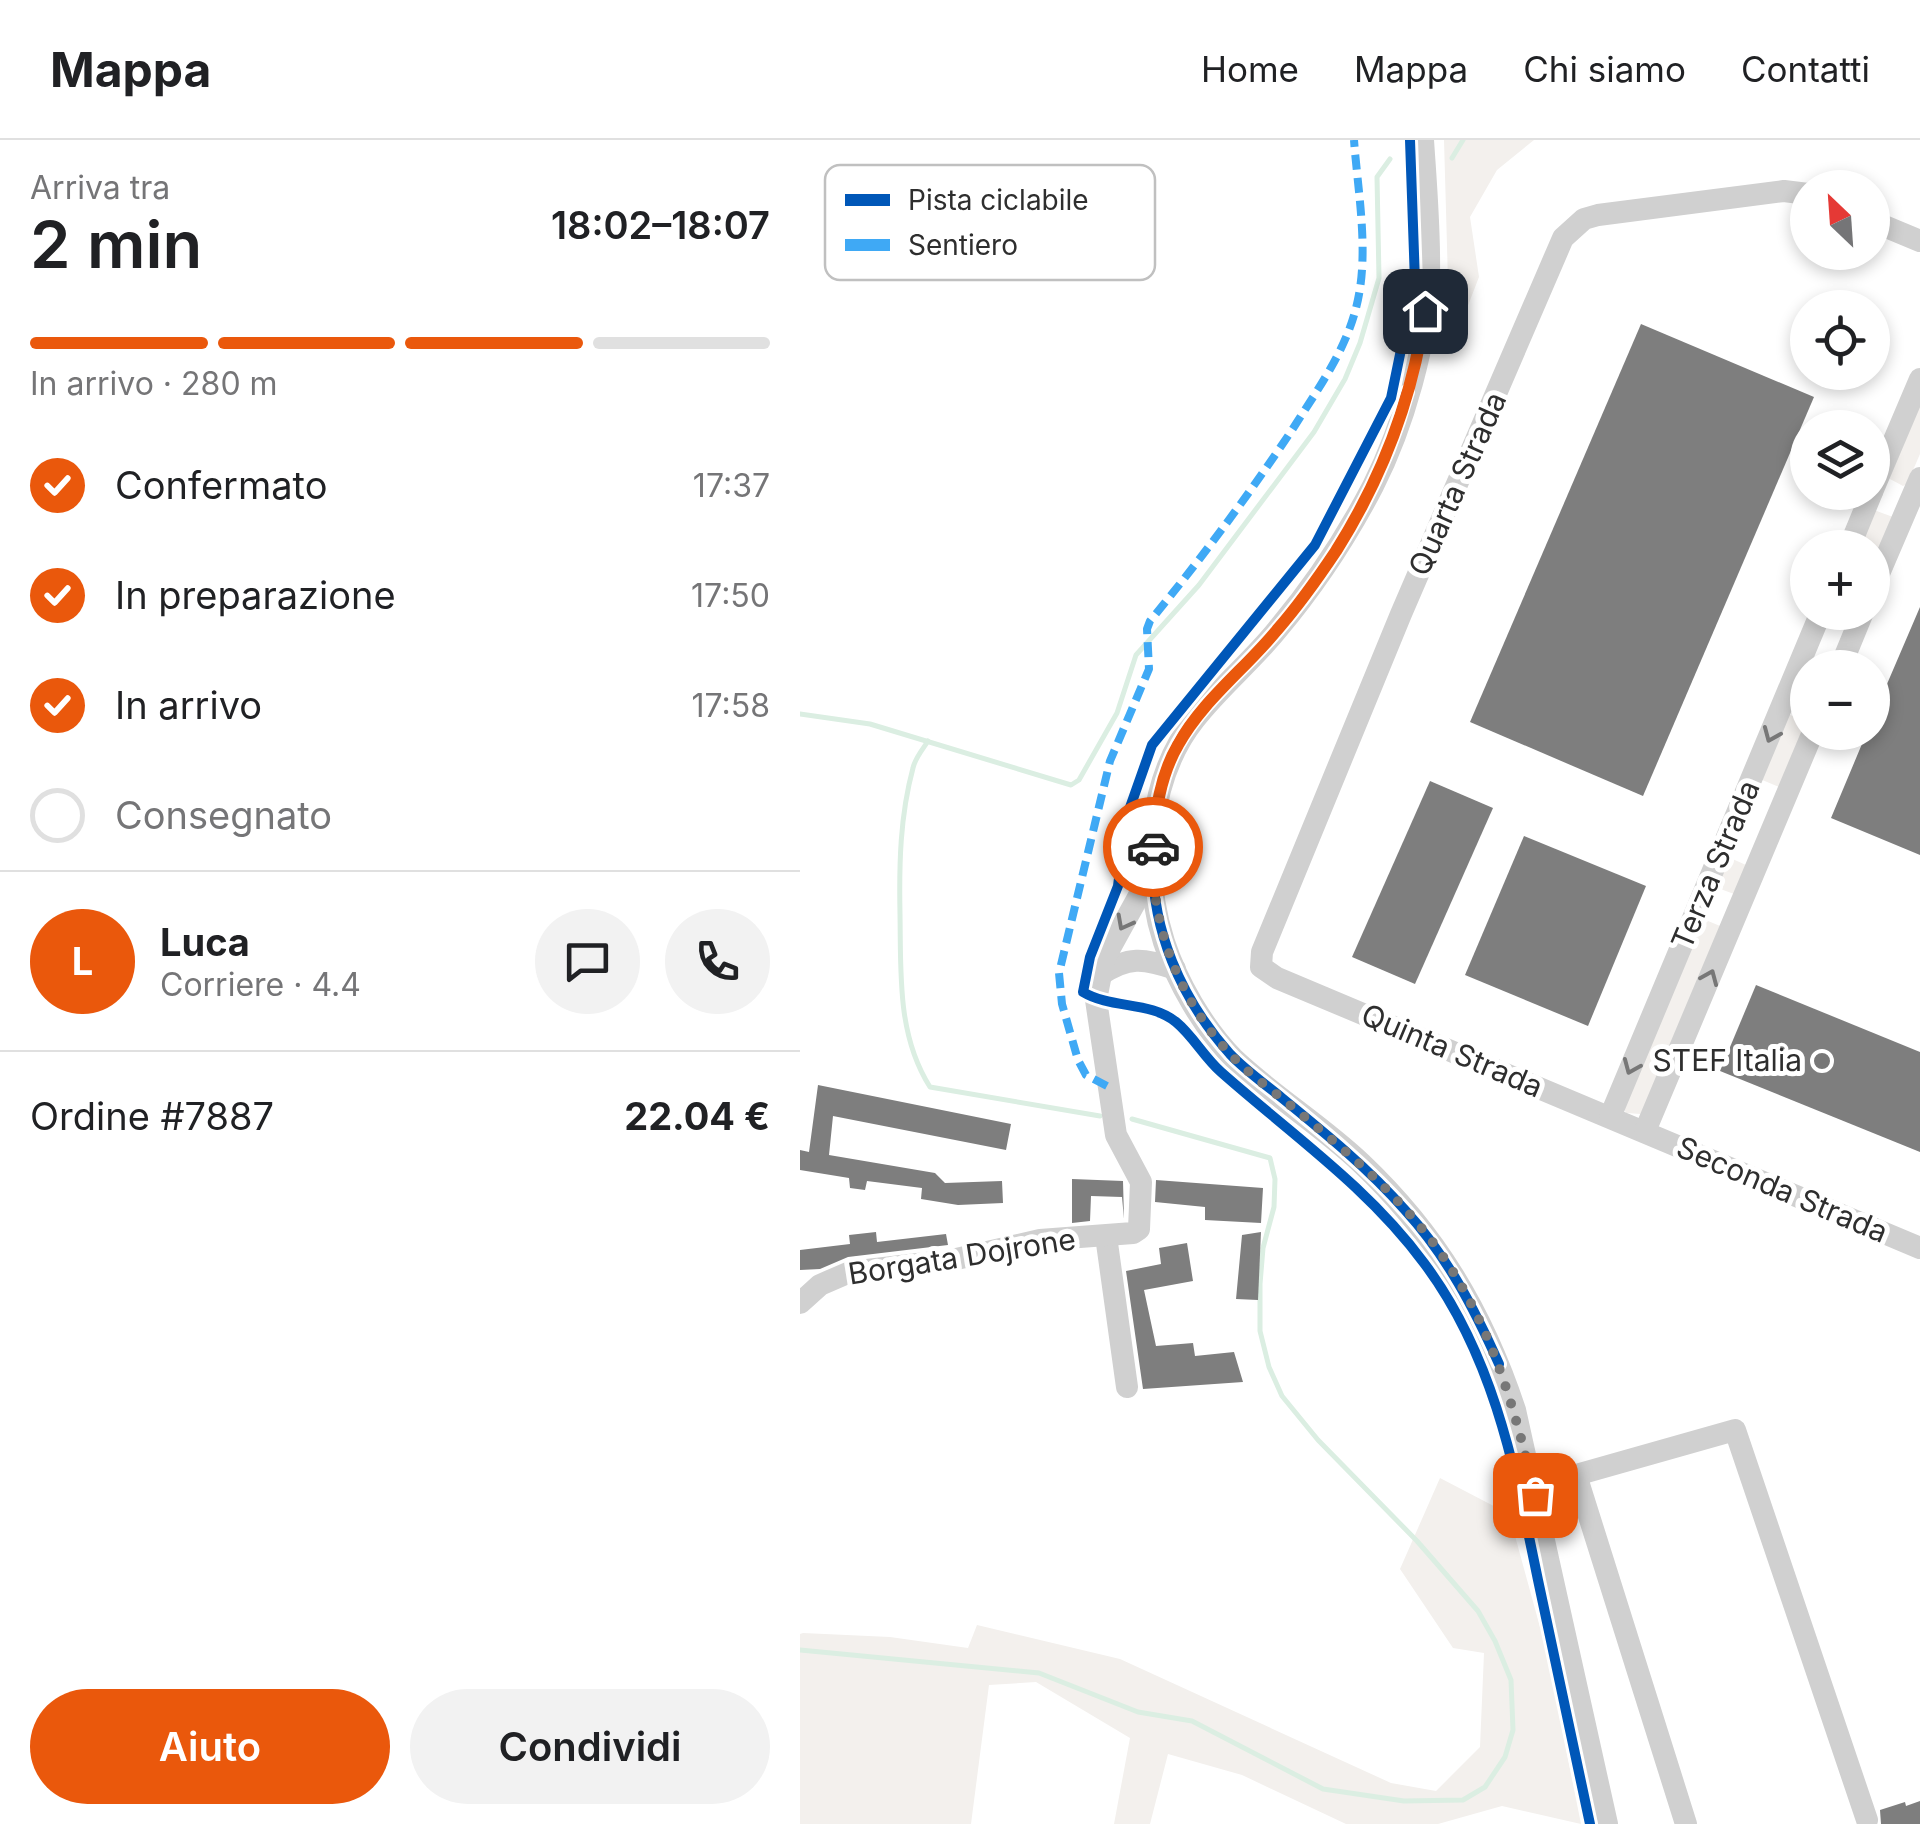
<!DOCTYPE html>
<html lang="it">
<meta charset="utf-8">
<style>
body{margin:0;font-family:Inter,sans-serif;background:#f2f2f2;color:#202124;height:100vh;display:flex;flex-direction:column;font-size:38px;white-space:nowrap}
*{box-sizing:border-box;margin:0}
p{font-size:32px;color:#757577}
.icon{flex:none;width:55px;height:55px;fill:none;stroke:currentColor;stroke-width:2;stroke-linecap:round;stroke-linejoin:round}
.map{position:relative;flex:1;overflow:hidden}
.panel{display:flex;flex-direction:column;background:#fff;width:800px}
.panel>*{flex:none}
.needle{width:65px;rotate:335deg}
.tools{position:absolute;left:990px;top:30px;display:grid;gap:20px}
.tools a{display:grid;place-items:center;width:100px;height:100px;border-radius:50%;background:#fff;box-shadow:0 5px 15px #0003;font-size:50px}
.pin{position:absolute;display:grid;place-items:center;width:85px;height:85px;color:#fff;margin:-42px;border-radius:20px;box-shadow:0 5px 15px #0006}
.courier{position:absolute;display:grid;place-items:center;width:100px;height:100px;margin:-50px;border:8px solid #ea580c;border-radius:50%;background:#fff;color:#222;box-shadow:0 2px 12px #0007}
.head em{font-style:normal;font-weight:600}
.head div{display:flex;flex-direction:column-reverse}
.head{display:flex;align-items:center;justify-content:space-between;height:170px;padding:0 30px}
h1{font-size:65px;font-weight:600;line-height:75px}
.bar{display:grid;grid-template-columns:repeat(4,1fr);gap:15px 10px;align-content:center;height:120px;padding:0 30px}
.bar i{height:12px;border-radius:8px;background:#e0e0e0}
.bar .current{background:#ea580c}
.bar p{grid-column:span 4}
.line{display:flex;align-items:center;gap:25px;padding:0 30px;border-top:2px solid #e0e0e0}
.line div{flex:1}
.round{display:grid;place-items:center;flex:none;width:105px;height:105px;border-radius:52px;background:#f2f2f2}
ol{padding:0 30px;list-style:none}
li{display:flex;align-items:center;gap:30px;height:110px}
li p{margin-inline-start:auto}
li .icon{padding:10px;border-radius:50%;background:#ea580c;color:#fff;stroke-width:4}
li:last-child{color:#757577}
li i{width:55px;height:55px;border:5px solid #e0e0e0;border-radius:50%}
.button{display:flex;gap:20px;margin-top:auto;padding:20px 30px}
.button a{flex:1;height:115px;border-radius:60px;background:#ea580c;color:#fff;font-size:40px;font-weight:600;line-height:115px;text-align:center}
.button a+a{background:#f2f2f2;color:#202124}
header{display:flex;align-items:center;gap:60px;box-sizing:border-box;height:140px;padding:0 50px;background:#fff;border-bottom:2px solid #e0e0e0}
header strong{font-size:48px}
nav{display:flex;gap:55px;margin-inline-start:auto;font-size:35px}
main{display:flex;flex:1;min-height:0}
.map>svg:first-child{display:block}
.green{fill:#f3f0ed}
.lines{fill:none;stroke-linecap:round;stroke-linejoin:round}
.stream{stroke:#dbeee2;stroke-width:5}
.building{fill:#7e7e7e}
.minor{stroke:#d0d0d0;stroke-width:22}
.quiet{stroke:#3fa9f5;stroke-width:8;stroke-dasharray:15 8;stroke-linecap:butt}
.cycleway-casing{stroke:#fff;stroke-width:16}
.cycleway{stroke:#0057b8;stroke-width:10}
.oneway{stroke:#777}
.done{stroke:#777;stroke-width:10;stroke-dasharray:0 18}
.route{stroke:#ea580c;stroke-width:12}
.poi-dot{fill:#777;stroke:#fff;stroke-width:4}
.labels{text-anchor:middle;stroke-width:10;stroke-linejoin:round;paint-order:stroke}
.street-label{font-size:30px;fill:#2e2e2e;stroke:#fff}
.poi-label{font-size:30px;fill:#2e2e2e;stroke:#fff;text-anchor:end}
.key{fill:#fff;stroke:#c0c0c0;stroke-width:2.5}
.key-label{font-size:28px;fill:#2e2e2e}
</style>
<header>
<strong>Mappa</strong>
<nav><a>Home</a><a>Mappa</a><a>Chi siamo</a><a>Contatti</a></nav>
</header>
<main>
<section class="panel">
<div class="head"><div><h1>2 min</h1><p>Arriva tra</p></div><em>18:02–18:07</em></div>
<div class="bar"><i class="current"></i><i class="current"></i><i class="current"></i><i></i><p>In arrivo · 280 m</p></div>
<ol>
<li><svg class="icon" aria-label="check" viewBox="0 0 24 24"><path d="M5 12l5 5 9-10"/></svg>Confermato<p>17:37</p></li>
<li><svg class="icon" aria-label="check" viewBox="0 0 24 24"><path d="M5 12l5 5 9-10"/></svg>In preparazione<p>17:50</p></li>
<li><svg class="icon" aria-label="check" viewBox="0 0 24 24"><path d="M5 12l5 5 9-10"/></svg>In arrivo<p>17:58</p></li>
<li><i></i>Consegnato</li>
</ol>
<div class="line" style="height:180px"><b class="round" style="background:#ea580c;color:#fff">L</b><div><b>Luca</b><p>Corriere · 4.4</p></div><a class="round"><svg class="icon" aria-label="chat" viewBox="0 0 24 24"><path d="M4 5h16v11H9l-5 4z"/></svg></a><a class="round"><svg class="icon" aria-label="phone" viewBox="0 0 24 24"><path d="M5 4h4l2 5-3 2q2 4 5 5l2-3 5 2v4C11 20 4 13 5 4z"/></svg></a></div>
<div class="line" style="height:130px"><div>Ordine #7887</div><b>22.04 €</b></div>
<div class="button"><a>Aiuto</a><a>Condividi</a></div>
</section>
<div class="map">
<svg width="1120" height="1684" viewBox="0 0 1120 1684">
<rect width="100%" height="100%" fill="#fff"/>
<!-- green -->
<g class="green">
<path d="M644 0H734L697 30 670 77 679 137 650 212Z"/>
<path d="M1120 261V314L1107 344 1103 346 1090 339 1088 335Z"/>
<path d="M1074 370 1093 377 1073 424 1072 408H1058Z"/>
<path d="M988 574 1007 582 979 647 960 639Z"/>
<path d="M928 717 946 725 934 754 915 747Z"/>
<path d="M901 778 920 786 841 974 826 973 823 966Z"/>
<path d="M640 1338 709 1374 746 1509 781 1684 702 1666 638 1684H546L442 1635 368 1614 350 1684H314L330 1598 236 1542 189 1545 171 1684H0V1494L3 1493 90 1497 168 1508 177 1485 320 1519 591 1643 636 1651 680 1607 684 1513 653 1508 600 1429Z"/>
</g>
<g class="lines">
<!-- stream -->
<g class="stream">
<path d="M652 18 663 0"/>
<path d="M0 574 70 584 271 645 279 640 317 573 336 515 399 445 514 292 545 239 560 203 579 138 577 37 590 19"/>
<path d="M128 601C123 609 115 618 113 628 100 676 99 725 100 774 101 833 97 895 130 947L300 976"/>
<path d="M0 1510 239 1533 338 1572 392 1581 523 1649 604 1661 663 1660 685 1647 705 1617 713 1590 711 1540 695 1501 678 1471 617 1401 518 1300 482 1256 469 1227 460 1191V1144L463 1108 474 1067 475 1039 470 1018 332 979"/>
</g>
</g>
<!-- building -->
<g class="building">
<path d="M841 184 1014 257 843 656 670 582Z"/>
<path d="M1120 467V715L1031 678 1067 592H1072V579Z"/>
<path d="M630 641 693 668 615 844 552 817Z"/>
<path d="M724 696 846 746 788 886 665 835Z"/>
<path d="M956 845 1120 912V1012L920 931Z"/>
<path d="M18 945 211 984 206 1010 33 976 29 1015 135 1033 145 1043 202 1041 203 1063 158 1065 121 1059 122 1048 67 1041 65 1050 50 1048 49 1038 0 1030V1010L9 1012Z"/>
<path d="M272 1039 323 1041 324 1079 322 1057 291 1056 290 1081 272 1083Z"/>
<path d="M356 1040 463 1048 461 1083 405 1080V1067L355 1062Z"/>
<path d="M76 1092 77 1102 146 1094 148 1105 48 1117 20 1129 0 1130V1110L50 1104 49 1095Z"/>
<path d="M461 1092 458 1160 436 1159 442 1095Z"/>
<path d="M387 1103 393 1141 344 1150 356 1206 393 1203 395 1216 434 1212 443 1242 343 1249 326 1131 361 1124 359 1108Z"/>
<path d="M1120 1661V1684H1081L1080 1670 1105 1662 1106 1666Z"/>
</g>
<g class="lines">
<!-- minor -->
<g class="minor">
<path d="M623 0C626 45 630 90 629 136 628 201 603 287 573 346 547 396 514 446 477 490 452 521 420 547 395 579 348 638 341 731 364 802 377 842 403 887 433 918 473 956 521 985 561 1023 636 1094 683 1173 715 1270L807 1684"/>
<path d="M1008 54 984 51 798 75 784 79 763 98 601 474 462 812 461 827 477 838 1120 1108"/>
<path d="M1072 81 1120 101"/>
<path d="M1072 352 1120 239"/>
<path d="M1049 408 1072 352"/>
<path d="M1072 450 1120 338"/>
<path d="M1040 528 1063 472"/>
<path d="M300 835C328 816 344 818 375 829"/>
<path d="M810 977 1021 472"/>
<path d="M845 991 1013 592"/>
<path d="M306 1096 327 1247"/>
<path d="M0 1163 20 1145 50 1132 152 1120 240 1100 333 1093 339 1089 341 1042 316 995 296 860 304 819 352 732"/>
<path d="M886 1684 776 1335 935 1290 1067 1680"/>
</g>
<!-- quiet -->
<path class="quiet" d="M307 946 286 935 278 920 262 864 259 833 310 621 349 529 347 489 350 481C401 419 448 356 492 290 516 252 545 212 556 168 570 115 558 54 554 0"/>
<defs>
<g id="cycleway">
<path d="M610 0 615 142 591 258 515 405 352 605 327 676 318 746 290 817 283 852C311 869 350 861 376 882 393 896 404 917 421 932 491 994 568 1047 624 1123 694 1216 715 1329 738 1440 755 1521 773 1603 790 1684"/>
<path d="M607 252C583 340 536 421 477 490 445 528 403 560 378 604 359 638 354 676 353 714 350 788 381 859 430 914 445 930 465 944 482 958 525 993 568 1028 605 1070 647 1116 674 1168 699 1224"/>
</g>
</defs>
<!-- cycleway casing -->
<use href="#cycleway" class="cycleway-casing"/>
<!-- cycleway -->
<use href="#cycleway" class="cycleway"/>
</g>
<!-- one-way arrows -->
<defs><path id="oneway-chevron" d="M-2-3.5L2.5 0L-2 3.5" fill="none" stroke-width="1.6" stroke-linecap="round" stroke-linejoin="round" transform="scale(2.5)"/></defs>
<g class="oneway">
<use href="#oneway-chevron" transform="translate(971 595) rotate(113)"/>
<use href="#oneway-chevron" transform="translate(324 783) rotate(118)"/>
<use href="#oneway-chevron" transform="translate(910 837) rotate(-67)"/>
<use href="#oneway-chevron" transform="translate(831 927) rotate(113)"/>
</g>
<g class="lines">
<!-- done -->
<path class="done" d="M353 707C350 783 378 860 432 916 451 936 475 952 496 970 551 1015 606 1061 646 1121 694 1193 716 1273 735 1355"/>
<!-- route -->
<path class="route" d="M353 707C355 672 360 636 378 605 402 561 445 529 477 490 498 466 518 438 536 411 582 338 613 256 625 171"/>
</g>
<!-- markers -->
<circle class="poi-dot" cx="1022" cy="921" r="10"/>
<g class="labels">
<!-- street labels -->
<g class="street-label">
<text transform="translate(658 344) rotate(-66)" y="10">Quarta Strada</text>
<text transform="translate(916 725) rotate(-67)" y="10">Terza Strada</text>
<text transform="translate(652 911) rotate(23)" y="10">Quinta Strada</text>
<text transform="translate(982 1050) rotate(23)" y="10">Seconda Strada</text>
<text transform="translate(162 1117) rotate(-9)" y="10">Borgata Dojrone</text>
</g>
<!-- poi labels -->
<g class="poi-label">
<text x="1002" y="931">STEF Italia</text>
</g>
</g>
<!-- legend -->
<rect x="25" y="25" width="330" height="115" rx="15" class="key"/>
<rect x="45" y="54" width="45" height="12" fill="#0057b8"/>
<rect x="45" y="99" width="45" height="12" fill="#3fa9f5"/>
<g class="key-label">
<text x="108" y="70">Pista ciclabile</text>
<text x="108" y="115">Sentiero</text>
</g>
</svg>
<div class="tools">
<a><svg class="needle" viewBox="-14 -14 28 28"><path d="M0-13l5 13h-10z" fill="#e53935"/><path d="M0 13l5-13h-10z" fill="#757577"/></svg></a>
<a><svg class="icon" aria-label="locate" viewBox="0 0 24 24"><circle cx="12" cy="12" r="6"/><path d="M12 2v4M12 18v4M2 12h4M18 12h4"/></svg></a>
<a><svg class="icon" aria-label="layers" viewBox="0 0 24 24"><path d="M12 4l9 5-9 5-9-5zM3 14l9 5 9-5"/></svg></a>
<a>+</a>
<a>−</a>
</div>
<div class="pin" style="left:735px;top:1355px;background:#ea580c"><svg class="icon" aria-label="bag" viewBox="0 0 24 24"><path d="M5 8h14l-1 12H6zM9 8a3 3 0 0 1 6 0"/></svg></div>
<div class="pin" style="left:625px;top:171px;background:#1f2937"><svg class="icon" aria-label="home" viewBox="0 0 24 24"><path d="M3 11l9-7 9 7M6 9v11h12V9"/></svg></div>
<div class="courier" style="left:353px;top:707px"><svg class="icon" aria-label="car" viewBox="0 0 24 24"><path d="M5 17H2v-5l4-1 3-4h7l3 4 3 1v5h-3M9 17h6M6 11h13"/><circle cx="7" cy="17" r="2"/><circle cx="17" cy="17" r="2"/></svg></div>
</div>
</main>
